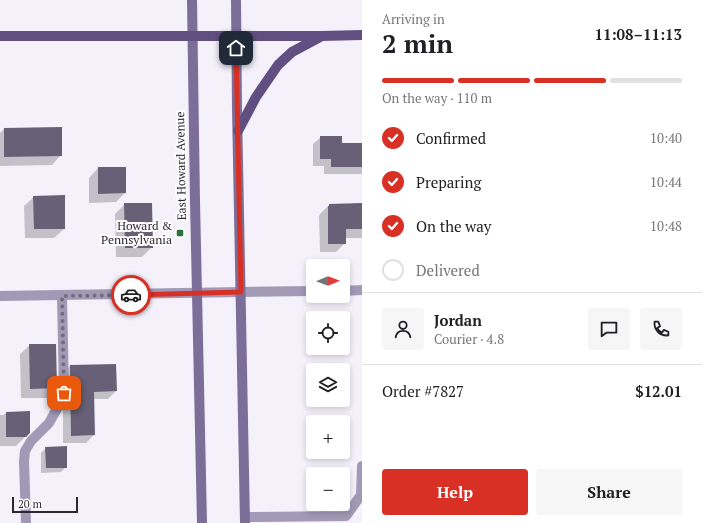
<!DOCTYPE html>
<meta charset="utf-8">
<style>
body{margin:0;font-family:"PT Serif",serif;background:#f6f6f6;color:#202124;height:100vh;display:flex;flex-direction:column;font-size:15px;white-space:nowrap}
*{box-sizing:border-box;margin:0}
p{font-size:13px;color:#757577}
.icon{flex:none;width:22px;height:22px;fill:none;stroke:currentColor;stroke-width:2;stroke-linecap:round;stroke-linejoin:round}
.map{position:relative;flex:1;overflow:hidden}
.details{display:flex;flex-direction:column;background:#fff;width:340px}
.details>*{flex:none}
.needle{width:26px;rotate:89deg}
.fabs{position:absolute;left:306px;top:259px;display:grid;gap:8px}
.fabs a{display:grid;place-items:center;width:44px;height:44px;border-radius:4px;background:#fff;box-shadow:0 2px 6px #0003;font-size:20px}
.scale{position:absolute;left:12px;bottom:10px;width:66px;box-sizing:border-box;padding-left:4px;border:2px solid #2a2831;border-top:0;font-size:11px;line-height:14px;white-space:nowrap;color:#2a2831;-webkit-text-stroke:3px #fff;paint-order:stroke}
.pin{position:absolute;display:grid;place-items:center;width:34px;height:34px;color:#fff;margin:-17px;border-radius:8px;box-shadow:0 2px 6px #0006}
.courier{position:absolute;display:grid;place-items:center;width:40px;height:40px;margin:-20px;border:3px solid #d93025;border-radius:50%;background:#fff;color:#222;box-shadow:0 1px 5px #0007}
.headline em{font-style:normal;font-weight:700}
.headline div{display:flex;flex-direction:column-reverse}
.headline{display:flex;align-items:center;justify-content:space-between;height:68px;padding:0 20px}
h1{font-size:26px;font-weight:700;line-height:30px}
.bar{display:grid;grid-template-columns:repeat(4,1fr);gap:6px 4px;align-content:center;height:48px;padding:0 20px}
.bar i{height:5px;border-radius:3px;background:#e0e0e0}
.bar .on{background:#d93025}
.bar p{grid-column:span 4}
.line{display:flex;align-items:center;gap:10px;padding:0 20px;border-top:1px solid #e0e0e0}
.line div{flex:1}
.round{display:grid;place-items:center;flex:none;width:42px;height:42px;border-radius:4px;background:#f6f6f6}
ol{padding:0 20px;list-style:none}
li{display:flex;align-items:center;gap:12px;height:44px}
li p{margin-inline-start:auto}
li .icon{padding:4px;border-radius:50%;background:#d93025;color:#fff;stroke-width:4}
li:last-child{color:#757577}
li i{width:22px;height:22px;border:2px solid #e0e0e0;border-radius:50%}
.cta{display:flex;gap:8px;margin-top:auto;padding:8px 20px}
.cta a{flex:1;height:46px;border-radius:4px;background:#d93025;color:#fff;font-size:16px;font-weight:700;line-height:46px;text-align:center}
.cta a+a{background:#f6f6f6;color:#202124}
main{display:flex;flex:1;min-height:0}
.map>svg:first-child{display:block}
.shadow{fill:#0003}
.building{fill:#676076}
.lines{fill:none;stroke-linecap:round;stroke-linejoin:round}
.service{stroke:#a299b7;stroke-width:10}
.minor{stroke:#a299b7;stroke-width:10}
.tertiary{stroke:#a299b7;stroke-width:10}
.secondary{stroke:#7c6e98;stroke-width:10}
.primary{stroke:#614f82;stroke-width:10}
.done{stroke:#716e78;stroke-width:4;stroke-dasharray:0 7.2}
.route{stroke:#d93025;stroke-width:5}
.poi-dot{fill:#2d723e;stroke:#fff;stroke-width:1.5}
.labels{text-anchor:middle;stroke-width:4;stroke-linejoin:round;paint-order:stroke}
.street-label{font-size:12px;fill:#2a2831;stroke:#fff}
.poi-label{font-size:12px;fill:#2a2831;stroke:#fff;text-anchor:end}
</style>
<main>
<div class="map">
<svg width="362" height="523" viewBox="0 0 362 523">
<rect width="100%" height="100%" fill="#f4f1fb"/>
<!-- shadow -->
<g class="shadow">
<path d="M4 129 61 155 52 165 0 166V133Z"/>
<path d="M321 137 341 144H362V174H324V166H313V144Z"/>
<path d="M98 168 125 193 116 202 89 203V178Z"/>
<path d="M34 197 64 229 54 238H25L24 206Z"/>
<path d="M125 204 152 247 142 257H116L115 214Z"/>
<path d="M362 204V238H345V243L336 252H320L319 216 321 213 329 205Z"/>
<path d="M30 345 56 388 47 398H21L20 354Z"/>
<path d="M70 366 116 391 108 399H93L94 435 86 443H63V374Z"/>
<path d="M6 413 29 433 16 446H0V415H3Z"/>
<path d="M46 448 66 467 61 472 41 473V453Z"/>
</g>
<!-- building -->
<g class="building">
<path d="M62 127V156L4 157V128Z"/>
<path d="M320 136H342V143H362V167H331V159H320Z"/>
<path d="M98 167H126V193L98 194Z"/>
<path d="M65 195V229H34L33 196Z"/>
<path d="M124 203H152L153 248H125Z"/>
<path d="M362 203V229H346V244H328V206H329V204Z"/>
<path d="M29 344H56L57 388 30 389Z"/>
<path d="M116 364 117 391 94 392 95 435 71 436 70 365Z"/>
<path d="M30 411V433L26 437H6V412Z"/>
<path d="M67 446V468H46L45 447Z"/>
</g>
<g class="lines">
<!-- service -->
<g class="service">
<path d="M245 517 346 516 361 495 362 466"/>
<path d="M26 523 24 461 25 451 31 441 49 423 59 405 64 393 62 296"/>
</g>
<!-- minor -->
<g class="minor">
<path d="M343 291 362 290"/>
<path d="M241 292 313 291"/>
</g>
<!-- tertiary -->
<path class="tertiary" d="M0 296 241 292"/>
<!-- secondary -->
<g class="secondary">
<path d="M192 0 195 201 202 523"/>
<path d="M236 0 237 109 245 523"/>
</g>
<!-- primary -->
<g class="primary">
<path d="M0 36H322L362 35"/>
<path d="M238 131 256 97 278 65 292 52 320 37"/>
</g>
</g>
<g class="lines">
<!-- done -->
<path class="done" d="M64 393 62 296 131 295"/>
<!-- route -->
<path class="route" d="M131 295 241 292 236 48"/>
</g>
<!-- markers -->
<rect class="poi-dot" x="176" y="229" width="8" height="8" rx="2"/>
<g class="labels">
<!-- street labels -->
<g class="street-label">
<text transform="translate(181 166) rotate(-91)" y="4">East Howard Avenue</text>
</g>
<!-- poi labels -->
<g class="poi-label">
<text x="172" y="230">Howard &amp;<tspan x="172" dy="14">Pennsylvania</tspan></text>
</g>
</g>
</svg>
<div class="fabs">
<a><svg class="needle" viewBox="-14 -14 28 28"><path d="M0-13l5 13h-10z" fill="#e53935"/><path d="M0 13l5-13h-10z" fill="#757577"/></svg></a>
<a><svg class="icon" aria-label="locate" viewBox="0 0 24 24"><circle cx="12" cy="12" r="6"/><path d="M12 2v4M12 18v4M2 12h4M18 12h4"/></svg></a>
<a><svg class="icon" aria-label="layers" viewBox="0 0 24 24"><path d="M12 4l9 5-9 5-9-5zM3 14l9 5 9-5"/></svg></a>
<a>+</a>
<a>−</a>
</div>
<div class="scale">20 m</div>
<div class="pin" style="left:64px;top:393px;background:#ea580c"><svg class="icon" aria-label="bag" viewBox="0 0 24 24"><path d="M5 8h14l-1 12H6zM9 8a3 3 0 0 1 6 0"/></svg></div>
<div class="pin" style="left:236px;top:48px;background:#1f2937"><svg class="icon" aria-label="home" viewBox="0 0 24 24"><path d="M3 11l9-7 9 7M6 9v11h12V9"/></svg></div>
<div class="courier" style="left:131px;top:295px"><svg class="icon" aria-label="car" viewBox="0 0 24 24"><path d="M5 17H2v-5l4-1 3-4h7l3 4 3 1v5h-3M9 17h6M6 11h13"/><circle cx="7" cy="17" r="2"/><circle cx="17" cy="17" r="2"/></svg></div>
</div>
<section class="details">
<div class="headline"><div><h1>2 min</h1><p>Arriving in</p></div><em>11:08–11:13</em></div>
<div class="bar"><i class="on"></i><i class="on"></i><i class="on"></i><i></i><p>On the way · 110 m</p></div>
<ol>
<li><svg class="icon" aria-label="check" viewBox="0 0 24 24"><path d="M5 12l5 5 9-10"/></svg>Confirmed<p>10:40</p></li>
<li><svg class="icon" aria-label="check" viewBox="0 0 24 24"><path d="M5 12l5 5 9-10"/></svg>Preparing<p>10:44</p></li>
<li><svg class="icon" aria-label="check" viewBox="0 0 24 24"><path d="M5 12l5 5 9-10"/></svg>On the way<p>10:48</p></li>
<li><i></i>Delivered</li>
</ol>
<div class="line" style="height:72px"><a class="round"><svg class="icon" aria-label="person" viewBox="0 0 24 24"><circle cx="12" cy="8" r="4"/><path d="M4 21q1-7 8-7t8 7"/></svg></a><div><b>Jordan</b><p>Courier · 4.8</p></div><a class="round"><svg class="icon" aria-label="chat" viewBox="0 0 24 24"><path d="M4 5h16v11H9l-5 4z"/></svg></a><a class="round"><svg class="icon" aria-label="phone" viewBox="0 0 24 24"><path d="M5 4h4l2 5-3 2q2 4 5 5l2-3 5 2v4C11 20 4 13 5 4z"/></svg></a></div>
<div class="line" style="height:52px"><div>Order #7827</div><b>$12.01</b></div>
<div class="cta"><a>Help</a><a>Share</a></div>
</section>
</main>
